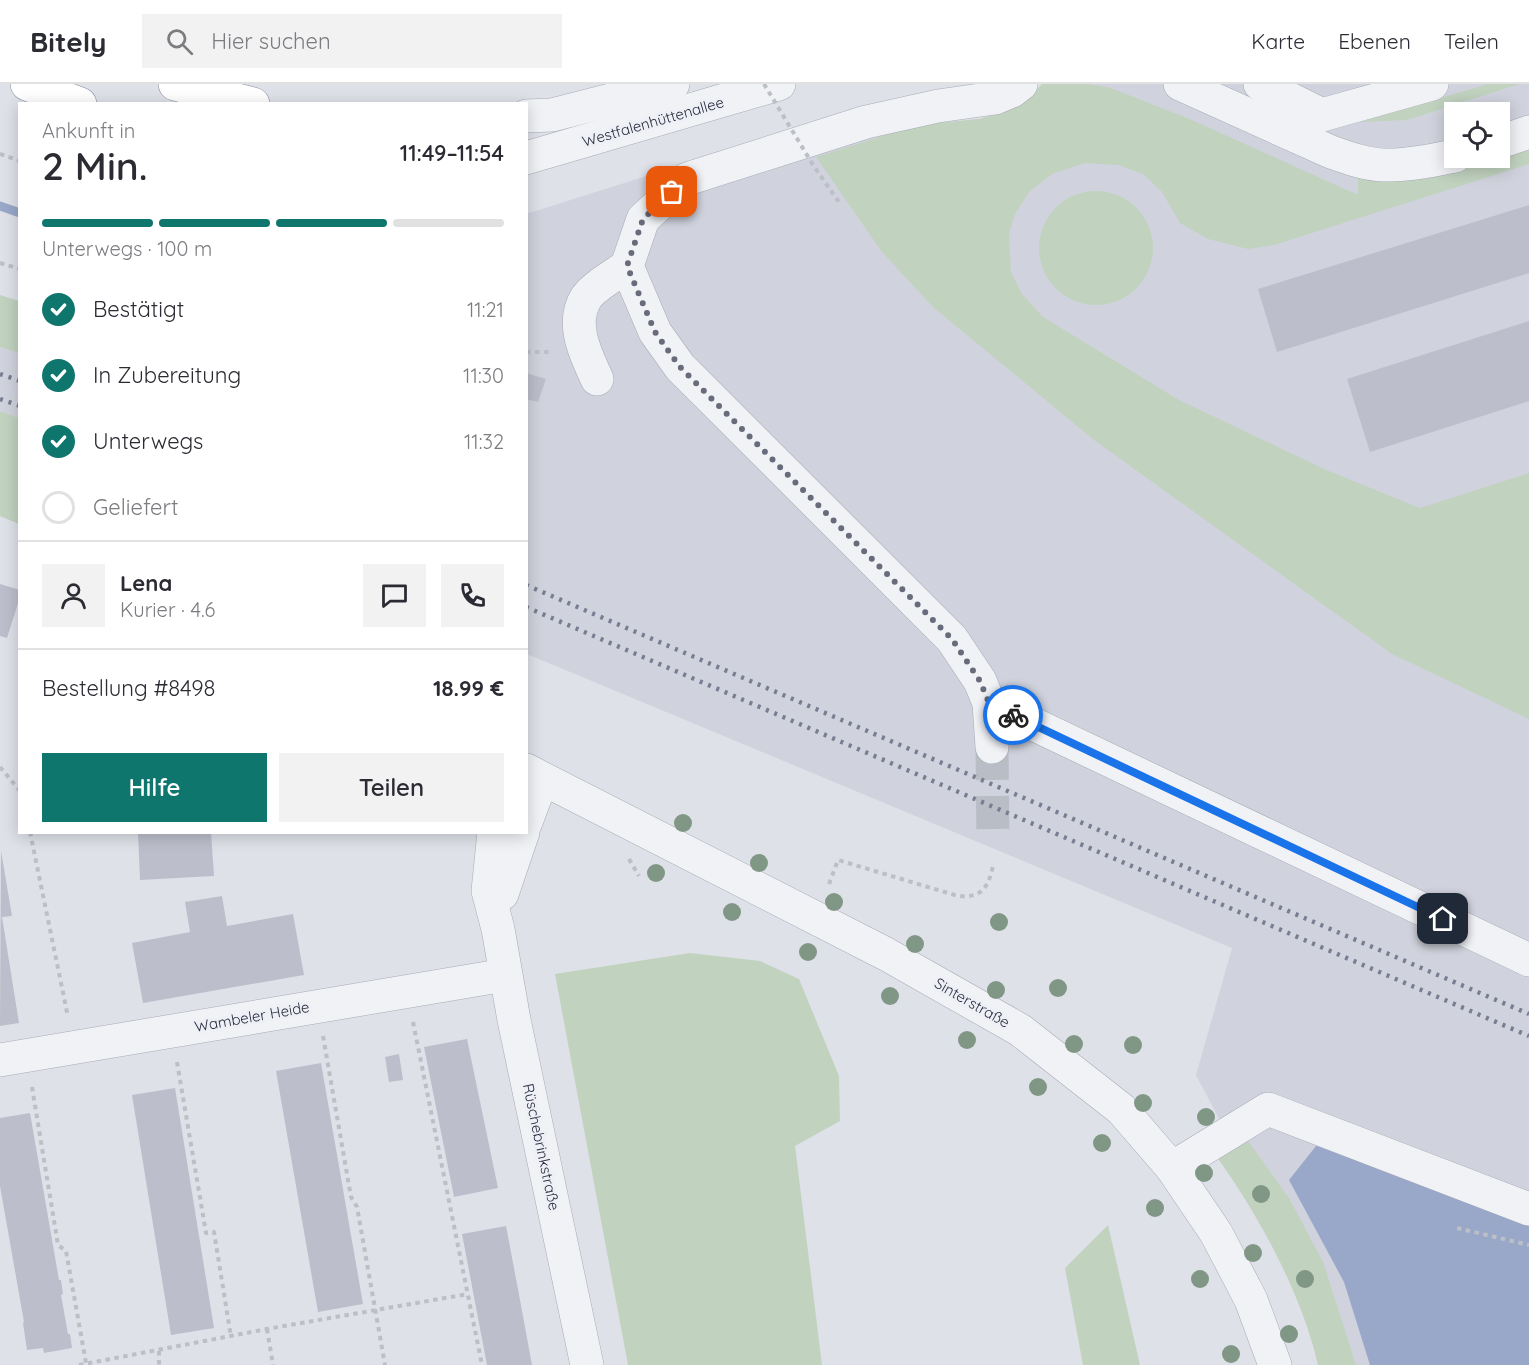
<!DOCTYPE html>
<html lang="de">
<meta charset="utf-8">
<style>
body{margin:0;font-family:Quicksand,sans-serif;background:#f2f2f3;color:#2b2b33;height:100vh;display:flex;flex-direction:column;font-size:22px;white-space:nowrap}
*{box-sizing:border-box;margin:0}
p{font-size:20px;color:#7c7c81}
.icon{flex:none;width:33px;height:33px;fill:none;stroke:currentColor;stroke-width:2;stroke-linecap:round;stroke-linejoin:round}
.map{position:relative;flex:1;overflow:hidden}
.details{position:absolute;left:18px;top:18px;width:510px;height:732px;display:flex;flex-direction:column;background:#fff;border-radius:0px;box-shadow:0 3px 15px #0003}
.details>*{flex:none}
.tools{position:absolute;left:1444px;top:18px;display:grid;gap:12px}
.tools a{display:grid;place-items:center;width:66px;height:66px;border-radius:0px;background:#fff;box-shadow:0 3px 15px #0003;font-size:30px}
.pin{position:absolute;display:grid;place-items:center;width:51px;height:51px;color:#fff;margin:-26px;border-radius:12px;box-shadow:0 3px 9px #0006}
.courier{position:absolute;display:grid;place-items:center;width:60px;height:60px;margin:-30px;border:4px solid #1a73e8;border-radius:50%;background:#fff;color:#222;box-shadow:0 2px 8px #0007}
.summary em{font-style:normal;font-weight:600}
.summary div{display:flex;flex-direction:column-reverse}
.summary{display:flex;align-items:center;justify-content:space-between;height:102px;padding:0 24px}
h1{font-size:39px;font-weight:600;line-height:45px}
.bar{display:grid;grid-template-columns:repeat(4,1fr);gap:9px 6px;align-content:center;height:72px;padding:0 24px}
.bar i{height:8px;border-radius:4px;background:#e1e1e2}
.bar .active{background:#0f766e}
.bar p{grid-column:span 4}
.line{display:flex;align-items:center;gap:15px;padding:0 24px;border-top:2px solid #e1e1e2}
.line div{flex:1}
.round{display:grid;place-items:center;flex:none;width:63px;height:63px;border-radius:0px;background:#f2f2f3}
ol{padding:0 24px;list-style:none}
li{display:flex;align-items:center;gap:18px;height:66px}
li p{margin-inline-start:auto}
li .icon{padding:6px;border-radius:50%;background:#0f766e;color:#fff;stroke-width:4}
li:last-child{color:#7c7c81}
li i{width:33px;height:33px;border:3px solid #e1e1e2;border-radius:50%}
.primary-button{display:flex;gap:12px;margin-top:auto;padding:12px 24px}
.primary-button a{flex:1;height:69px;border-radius:0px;background:#0f766e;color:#fff;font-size:24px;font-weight:600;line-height:69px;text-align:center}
.primary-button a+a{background:#f2f2f3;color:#2b2b33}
header{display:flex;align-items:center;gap:36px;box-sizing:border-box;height:84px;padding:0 30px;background:#fff;border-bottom:2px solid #e1e1e2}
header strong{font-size:28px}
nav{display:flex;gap:33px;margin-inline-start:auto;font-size:21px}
.search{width:420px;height:54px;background:#f2f2f3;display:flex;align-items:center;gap:15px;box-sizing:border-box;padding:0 21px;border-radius:0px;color:#7c7c81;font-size:22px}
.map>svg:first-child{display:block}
.built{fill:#d0d3dd;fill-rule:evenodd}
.green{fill:#c1d2bf}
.water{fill:#99a8c9}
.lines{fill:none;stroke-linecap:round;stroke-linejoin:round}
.stream{stroke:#99a8c9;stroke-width:9}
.building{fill:#bcbfcb}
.minor-tunnel{stroke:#b9bdc6;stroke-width:33;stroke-dasharray:33 16;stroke-linecap:butt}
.minor-casing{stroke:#a7abb5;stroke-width:34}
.highway-casing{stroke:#868b9f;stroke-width:34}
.path{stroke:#bcbfc6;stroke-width:4;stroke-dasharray:4.5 4.5;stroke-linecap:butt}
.minor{stroke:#f1f2f6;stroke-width:33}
.highway{stroke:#fff;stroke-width:33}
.rail{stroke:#787d92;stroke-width:4.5;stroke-dasharray:3 6;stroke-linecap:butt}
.path-bridge{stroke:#bcbfc6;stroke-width:4;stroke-dasharray:4.5 4.5;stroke-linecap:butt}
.tree{fill:#819785}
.done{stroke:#676b7a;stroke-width:6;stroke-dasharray:0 10.8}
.route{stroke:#1a73e8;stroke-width:8}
.labels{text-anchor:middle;stroke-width:6;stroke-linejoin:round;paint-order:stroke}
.street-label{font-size:15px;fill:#272c3f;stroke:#eef0f6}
</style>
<header>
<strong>Bitely</strong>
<div class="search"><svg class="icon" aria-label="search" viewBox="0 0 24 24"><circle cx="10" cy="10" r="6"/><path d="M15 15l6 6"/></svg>Hier suchen</div>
<nav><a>Karte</a><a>Ebenen</a><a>Teilen</a></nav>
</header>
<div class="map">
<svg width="1529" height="1281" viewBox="0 0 1529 1281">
<rect width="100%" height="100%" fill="#dee1e8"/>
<!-- built -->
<g class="built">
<path d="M1042 0H1529V1281H1336L1332 1250 1196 991 1232 864 527 570 526 130 869 22 917 41 979 35 1001 29 1032 11ZM1455 28H1500V74H1455Z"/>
<path d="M0 263 19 269V334L0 327Z"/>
</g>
<!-- green -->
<g class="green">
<path d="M1042 0H1088L1111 4 1192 36 1358 111V90L1435 91 1490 74H1500L1529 61V80L1274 161 1248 165 1208 155 1180 139 1162 108 1143 90 1119 81 1085 79 1052 90 1029 108 1015 130 1009 150 1011 188 1022 210 1043 233 1179 316 1324 385 1420 424 1529 389V635L1392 570 1094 356 933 223 882 168 816 73 917 41 979 35 1001 29 1032 11Z"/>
<path d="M1488 0H1519L1407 36 1360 38Z"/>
<circle cx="1096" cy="164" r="57"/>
<path d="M0 211 19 217V269L0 263Z"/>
<path d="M0 327 19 334V440L0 432Z"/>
<path d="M690 869 760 877 799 895 839 992 840 1037 795 1062 822 1281H628L555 890Z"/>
<path d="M1241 1047 1289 1114 1323 1178 1356 1281H1318C1301 1207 1256 1126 1211 1065Z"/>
<path d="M1108 1141 1140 1281H1083L1065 1184Z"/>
</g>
<!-- water -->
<path class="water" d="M1320 1057 1529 1136V1281H1370L1344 1198 1289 1096Z"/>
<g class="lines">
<!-- stream -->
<path class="stream" d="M0 122 20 129"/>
</g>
<!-- building -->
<g class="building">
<path d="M1529 121V189L1277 268 1258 205Z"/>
<path d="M1529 237V317L1370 368 1347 295Z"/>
<path d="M526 289 546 295 538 318 526 315Z"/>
<path d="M0 500 20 506V513L7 554 0 552Z"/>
<path d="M138 748H211L214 792 140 796Z"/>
<path d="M1 767 12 832 2 833 19 939 0 942Z"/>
<path d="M222 812 227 842 293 830 304 891 143 919 132 859 190 848 185 818Z"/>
<path d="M467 955 498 1104 454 1113 424 963Z"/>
<path d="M399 970 403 996 389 998 385 973Z"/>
<path d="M321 979 363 1220 318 1228 276 987Z"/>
<path d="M175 1004 214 1244 171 1251 132 1011Z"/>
<path d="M30 1029 59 1196H61L63 1210 61 1211 68 1250H70L72 1264 44 1269 43 1264 27 1266 23 1239 24 1238 0 1102V1034Z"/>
<path d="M506 1142 520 1216 532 1281H487L462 1150Z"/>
</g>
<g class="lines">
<!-- minor-tunnel -->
<path class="minor-tunnel" d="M992 663 993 761"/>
<defs>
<g id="minor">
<path d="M1180 0 1331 68C1348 74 1367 81 1385 81 1408 82 1432 76 1455 72"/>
<path d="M1260 0 1322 31 1432 0"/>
<path d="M526 32 552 31 673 0"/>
<path d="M1500 58 1529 48"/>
<path d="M526 74 779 0"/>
<path d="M597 295C586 271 570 240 586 214 593 203 616 190 627 182"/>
<path d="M989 619 1529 876"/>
<path d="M992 663 989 619 980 597 952 555 680 283 655 248 627 182 643 135 687 95 866 38 938 22 995 14 1012 7 1021 0"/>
<path d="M526 686 886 870 1020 946 1121 1025 1172 1084 1216 1149 1251 1216 1275 1281"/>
<path d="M526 738 542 695"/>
<path d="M494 748 488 807 498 845 514 936 587 1281"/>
<path d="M502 810 523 748"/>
<path d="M0 976 505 891"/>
<path d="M1172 1084 1268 1025 1529 1125"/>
</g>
<g id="highway">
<path d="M27 0 80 20"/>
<path d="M175 0 253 20"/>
</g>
</defs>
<!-- minor casing -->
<use href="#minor" class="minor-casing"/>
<!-- highway casing -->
<use href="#highway" class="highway-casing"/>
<!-- path -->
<g class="path">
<path d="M0 70 20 77"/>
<path d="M0 179 20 185"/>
<path d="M526 268H550"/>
<path d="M0 683 20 707"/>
<path d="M30 748 68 933"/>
<path d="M629 775 639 792"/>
<path d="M829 800 838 776 958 812C982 814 988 804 993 782"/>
<path d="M413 938 482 1281"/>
<path d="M323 952 351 1113 357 1123 385 1281"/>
<path d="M177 978 206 1149 214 1148 231 1253"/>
<path d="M32 1003 58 1161 66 1167 86 1279"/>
<path d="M1457 1144 1529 1161"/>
<path d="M267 1245 273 1281"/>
<path d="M159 1267V1281"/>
<path d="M79 1281 267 1245 468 1210"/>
</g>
<!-- minor -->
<use href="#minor" class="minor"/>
<!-- highway -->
<use href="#highway" class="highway"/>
<!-- rail -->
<g class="rail">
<path d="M0 290 20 297"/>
<path d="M0 315 20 322"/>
<path d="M526 501 1529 930"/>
<path d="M526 523 1529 952"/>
</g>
<!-- path-bridge -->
<path class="path-bridge" d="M764 0 813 81 841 121"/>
</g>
<!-- trees -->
<g class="tree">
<circle cx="683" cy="739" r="9"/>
<circle cx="759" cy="779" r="9"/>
<circle cx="656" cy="789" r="9"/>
<circle cx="834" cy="818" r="9"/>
<circle cx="732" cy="828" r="9"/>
<circle cx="999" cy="838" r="9"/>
<circle cx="915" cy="860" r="9"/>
<circle cx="808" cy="868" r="9"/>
<circle cx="1058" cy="904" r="9"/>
<circle cx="996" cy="906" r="9"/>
<circle cx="890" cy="912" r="9"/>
<circle cx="967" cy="956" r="9"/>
<circle cx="1074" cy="960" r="9"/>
<circle cx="1133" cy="961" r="9"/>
<circle cx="1038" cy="1003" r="9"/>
<circle cx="1143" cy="1019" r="9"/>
<circle cx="1206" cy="1033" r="9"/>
<circle cx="1102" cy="1059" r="9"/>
<circle cx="1204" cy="1089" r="9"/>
<circle cx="1261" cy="1110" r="9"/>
<circle cx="1155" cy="1124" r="9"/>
<circle cx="1253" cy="1169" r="9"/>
<circle cx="1200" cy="1195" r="9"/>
<circle cx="1305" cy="1195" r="9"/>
<circle cx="1289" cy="1250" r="9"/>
<circle cx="1231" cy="1270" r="9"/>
</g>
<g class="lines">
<!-- done -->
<path class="done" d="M672 108 643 135 627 182 655 248 680 283 952 555 980 597 989 619 1013 631"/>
<!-- route -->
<path class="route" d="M1013 631 1443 835"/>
</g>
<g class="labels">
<!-- street labels -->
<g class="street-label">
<text transform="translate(653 38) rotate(-16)" y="5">Westfalenhüttenallee</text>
<text transform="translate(972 919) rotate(30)" y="5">Sinterstraße</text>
<text transform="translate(252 933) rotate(-10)" y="5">Wambeler Heide</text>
<text transform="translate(541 1063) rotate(78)" y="5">Rüschebrinkstraße</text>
</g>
</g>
</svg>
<div class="tools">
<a><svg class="icon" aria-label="locate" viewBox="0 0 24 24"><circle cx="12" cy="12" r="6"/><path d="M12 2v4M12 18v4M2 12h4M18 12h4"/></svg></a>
</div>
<div class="pin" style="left:672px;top:108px;background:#ea580c"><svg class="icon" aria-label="bag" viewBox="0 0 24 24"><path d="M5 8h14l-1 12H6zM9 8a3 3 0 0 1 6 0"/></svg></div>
<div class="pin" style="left:1443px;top:835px;background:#1f2937"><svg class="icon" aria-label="home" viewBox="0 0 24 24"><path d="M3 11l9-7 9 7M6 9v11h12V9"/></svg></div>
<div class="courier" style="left:1013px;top:631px"><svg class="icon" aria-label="bike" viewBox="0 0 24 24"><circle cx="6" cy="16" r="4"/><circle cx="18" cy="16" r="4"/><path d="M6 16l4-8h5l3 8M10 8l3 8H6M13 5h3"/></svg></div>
<section class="details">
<div class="summary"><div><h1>2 Min.</h1><p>Ankunft in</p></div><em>11:49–11:54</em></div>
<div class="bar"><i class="active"></i><i class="active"></i><i class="active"></i><i></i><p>Unterwegs · 100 m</p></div>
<ol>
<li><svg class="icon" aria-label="check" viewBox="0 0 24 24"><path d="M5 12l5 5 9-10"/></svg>Bestätigt<p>11:21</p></li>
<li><svg class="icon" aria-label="check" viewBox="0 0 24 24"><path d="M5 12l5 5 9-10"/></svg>In Zubereitung<p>11:30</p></li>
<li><svg class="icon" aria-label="check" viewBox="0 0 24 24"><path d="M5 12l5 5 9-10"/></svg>Unterwegs<p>11:32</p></li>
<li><i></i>Geliefert</li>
</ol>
<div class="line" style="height:108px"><a class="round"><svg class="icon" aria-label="person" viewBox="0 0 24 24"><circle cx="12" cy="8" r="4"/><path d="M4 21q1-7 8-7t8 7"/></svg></a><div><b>Lena</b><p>Kurier · 4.6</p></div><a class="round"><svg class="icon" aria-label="chat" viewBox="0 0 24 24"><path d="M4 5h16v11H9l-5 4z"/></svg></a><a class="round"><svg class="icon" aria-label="phone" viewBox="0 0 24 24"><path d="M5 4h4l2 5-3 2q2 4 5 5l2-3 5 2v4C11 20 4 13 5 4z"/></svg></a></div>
<div class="line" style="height:78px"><div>Bestellung #8498</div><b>18.99 €</b></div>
<div class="primary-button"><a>Hilfe</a><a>Teilen</a></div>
</section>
</div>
